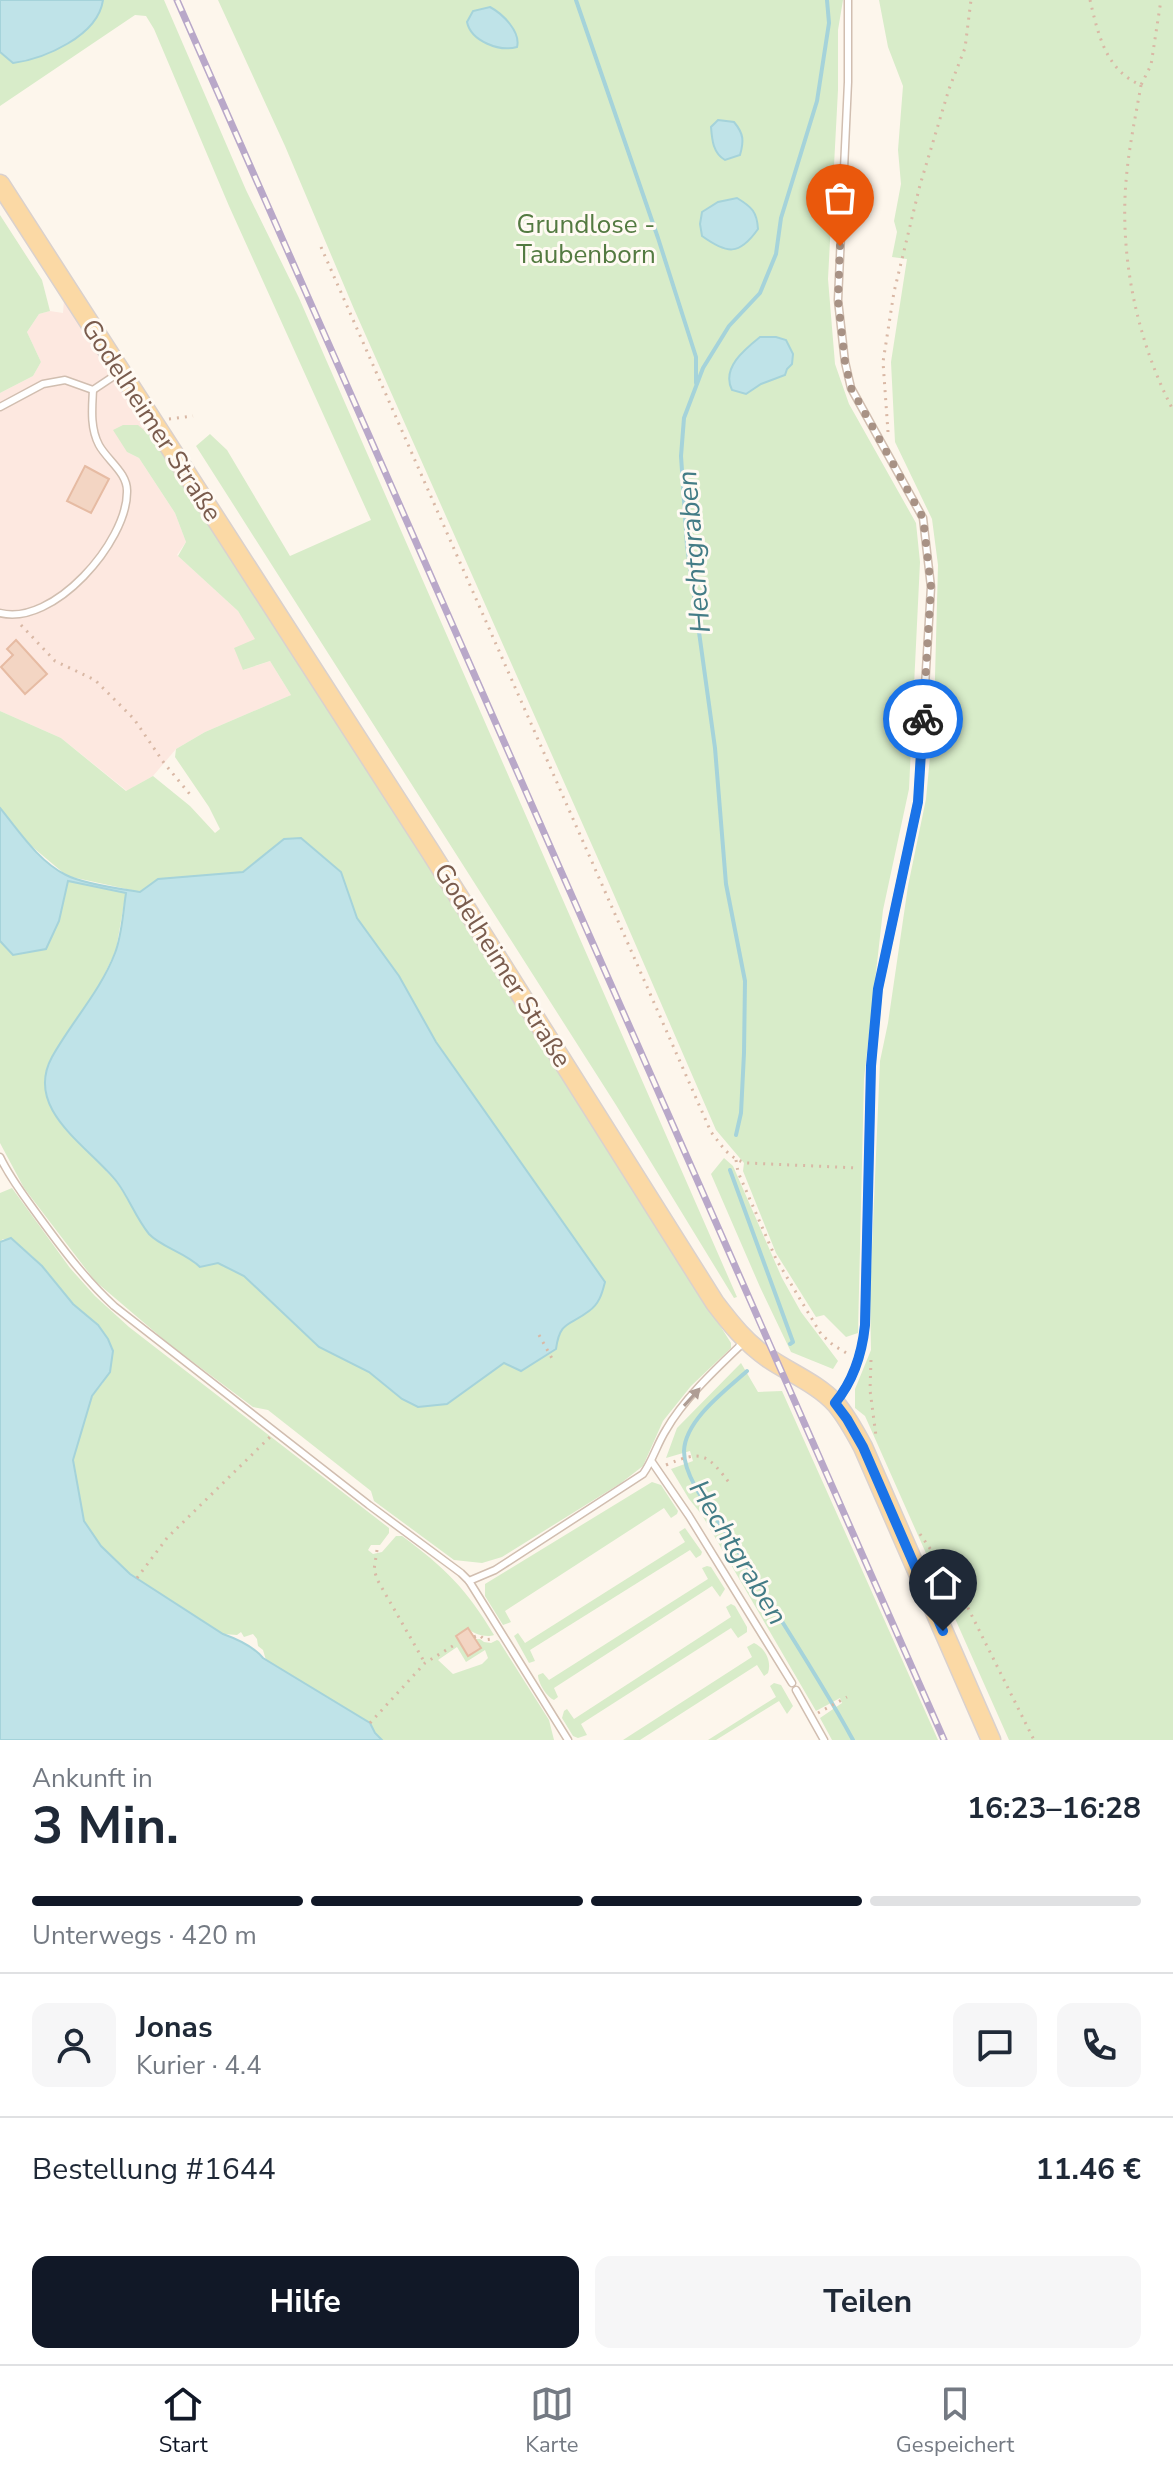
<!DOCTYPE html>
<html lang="de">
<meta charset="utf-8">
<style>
body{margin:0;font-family:"Nunito Sans",sans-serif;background:#f6f6f7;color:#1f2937;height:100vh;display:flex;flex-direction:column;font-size:30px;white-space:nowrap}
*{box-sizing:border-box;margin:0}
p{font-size:26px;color:#747a83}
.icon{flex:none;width:44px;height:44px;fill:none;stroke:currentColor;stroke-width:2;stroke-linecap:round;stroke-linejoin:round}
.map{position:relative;height:1740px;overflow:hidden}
.details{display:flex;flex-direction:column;background:#fff;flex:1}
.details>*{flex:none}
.pin{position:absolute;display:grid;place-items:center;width:68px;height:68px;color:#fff;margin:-82px -34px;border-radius:50% 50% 50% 0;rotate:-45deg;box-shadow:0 0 8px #0007}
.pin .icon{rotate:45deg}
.courier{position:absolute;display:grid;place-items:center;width:80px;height:80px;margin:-40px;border:6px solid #1a73e8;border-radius:50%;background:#fff;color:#222;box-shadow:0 2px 10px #0007}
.head em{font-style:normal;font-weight:700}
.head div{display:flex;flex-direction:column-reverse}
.head{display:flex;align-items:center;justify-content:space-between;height:136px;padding:0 32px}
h1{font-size:52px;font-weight:700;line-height:60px}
.bar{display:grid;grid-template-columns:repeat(4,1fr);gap:12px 8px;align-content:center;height:96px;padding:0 32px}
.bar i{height:10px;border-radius:6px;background:#e0e1e3}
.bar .active{background:#111827}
.bar p{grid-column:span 4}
.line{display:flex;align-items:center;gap:20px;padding:0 32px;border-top:2px solid #e0e1e3}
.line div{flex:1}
.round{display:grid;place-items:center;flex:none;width:84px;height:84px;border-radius:16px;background:#f6f6f7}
.action{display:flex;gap:16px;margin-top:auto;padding:16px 32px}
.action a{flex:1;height:92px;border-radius:16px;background:#111827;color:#fff;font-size:32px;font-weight:700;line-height:92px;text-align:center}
.action a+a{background:#f6f6f7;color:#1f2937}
.dock{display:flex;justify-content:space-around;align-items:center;height:112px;border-top:2px solid #e0e1e3;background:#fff;font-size:22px;color:#747a83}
.dock a{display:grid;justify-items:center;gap:4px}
.dock .active{color:#111827}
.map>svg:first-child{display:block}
.commercial{fill:#fde8e0}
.green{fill:#d8ecc9;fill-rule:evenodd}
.water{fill:#bfe3e8;stroke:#a5d3da;stroke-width:2}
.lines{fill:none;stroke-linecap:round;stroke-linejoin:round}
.stream{stroke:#a5d3da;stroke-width:4}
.building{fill:#f3d5c3;stroke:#e6bba3;stroke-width:2}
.lane-casing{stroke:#d1beb0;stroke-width:9}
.primary-casing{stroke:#dad1cd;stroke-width:21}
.path{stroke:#d9b8a5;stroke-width:3;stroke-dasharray:2 6;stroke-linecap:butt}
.lane{stroke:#fff;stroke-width:6}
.primary{stroke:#fbd9a5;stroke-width:18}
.rail-casing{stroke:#b9a8c9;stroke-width:7}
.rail{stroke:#fffaf3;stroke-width:4;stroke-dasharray:12;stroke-linecap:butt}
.oneway{fill:#af9d94}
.done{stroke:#a89285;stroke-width:8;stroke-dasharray:0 14.4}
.route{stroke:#1a73e8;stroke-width:10}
.labels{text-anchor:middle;stroke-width:6;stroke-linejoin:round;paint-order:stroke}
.park-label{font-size:26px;fill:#537a41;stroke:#fffaf3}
.street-label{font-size:26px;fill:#7a5c4d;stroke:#fffaf3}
.water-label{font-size:28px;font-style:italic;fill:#437c86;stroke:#fffaf3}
</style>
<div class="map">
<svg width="1173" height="1740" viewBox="0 0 1173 1740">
<rect width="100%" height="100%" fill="#fdf6ec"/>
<!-- commercial -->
<path class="commercial" d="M64 300 152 437 127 452 139 458 175 513 186 542 177 555 238 611 256 639 244 670 270 661 291 695 205 732 176 749 153 776 127 791 61 738 0 711V393L33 376 41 362 27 332 39 314 50 311 63 313Z"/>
<!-- green -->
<g class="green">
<path d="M103 0H164L246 190 299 298 737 1297 734 1298 616 1105 196 446 210 434 227 450 290 556 371 520 229 206 154 29 146 16 135 15 0 106V52L13 63 102 5Z"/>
<path d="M218 0H843L838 30V90L828 279 835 364 849 404 916 523 920 562 909 789 883 910 864 1079 858 1333 846 1337 824 1315 816 1317 776 1253 743 1171 744 1163 716 1130 611 888 354 309 285 146Z"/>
<path d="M879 0H1173V1740H1009L865 1416 855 1408V1389L871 1350 870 1295 880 1061 888 1023 908 886 926 799 934 714 938 565 932 519 895 442 891 362 907 259 892 257 897 232 894 221 901 184 898 150 903 86 888 47Z"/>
<path d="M0 215 42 280 50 311 39 314 27 332 41 362 33 376 0 393Z"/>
<path d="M123 425H138L152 437 523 1013 731 1343V1348L691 1386 663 1421 643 1466 621 1483 502 1557 482 1563 454 1560 374 1501 371 1491 268 1410 253 1407 169 1344 95 1281 24 1188 0 1143V941L14 955 68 881 126 892 116 950 97 990 106 1171 117 1183 151 1236 191 1258 200 1267 218 1263 244 1276 319 1347 369 1372 402 1399 494 1369 504 1363 515 1368C539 1349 561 1326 589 1311L399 976 357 918 341 872 284 839 243 872 158 879 140 892 67 876 29 844 0 808V711L61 738 126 791 153 776 190 806 215 833 220 829 209 807 175 757 176 749 205 732 291 695 270 661 243 670 234 648 255 639 238 611 178 556 186 542 175 513 139 458 127 452 113 430Z"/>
<path d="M724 1158 733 1166 782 1278 801 1312 838 1361 833 1369 791 1352 760 1287 711 1174Z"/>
<path d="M12 1188 70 1268 95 1296 129 1327 389 1528V1533L380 1545H371L368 1550 373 1554 382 1552 396 1536H402C445 1568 466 1588 494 1635 487 1638 472 1634 468 1628L456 1636 468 1656 481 1648 476 1639H480L484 1642 491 1643 497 1640 499 1641 549 1720 554 1740H382L375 1733 370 1723 266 1660 263 1650 258 1646 257 1639 253 1634 244 1637 241 1632 237 1635 223 1634 130 1574 101 1546 84 1521 73 1460 92 1396 103 1383 108 1339C98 1325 84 1316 72 1303 51 1280 35 1248 3 1239L0 1242V1193ZM457 1647 466 1662 485 1650 488 1658 482 1664 453 1674 438 1660Z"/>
<path d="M741 1363 758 1392 782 1391 938 1740H832L820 1718 842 1703 840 1698 816 1711 702 1515 689 1499 671 1469 693 1461 690 1451 666 1458 677 1428Z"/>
<path d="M652 1482 661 1485 678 1511 677 1514 671 1518 664 1508 505 1611 511 1622 503 1625 485 1596V1584Z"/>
<path d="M685 1528 702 1552 701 1555 696 1558 690 1550 530 1650 535 1661 529 1663 514 1636 518 1633 525 1643 685 1542 679 1532Z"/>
<path d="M707 1566 711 1567 725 1589 720 1597 712 1586 554 1688 558 1697 554 1700C547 1697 538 1683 538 1675L543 1673 549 1680 708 1579 702 1568Z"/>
<path d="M731 1604 735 1606 747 1627V1632L738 1638 731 1628 581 1724 587 1735 578 1738 573 1736 562 1718 564 1711 567 1709 574 1719 731 1617 726 1607Z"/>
<path d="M754 1643C765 1648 772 1661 768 1673L764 1676 757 1665 640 1740H623L752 1657 747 1647Z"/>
<path d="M774 1683 781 1685 793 1706 787 1714 779 1701 716 1740H708L776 1697 770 1686Z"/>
</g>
<!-- water -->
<g class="water">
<path d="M0 0H103C98 36 44 59 13 63L0 52Z"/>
<path d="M490 7C503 14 521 32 517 47 499 52 471 41 467 22L473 11Z"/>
<path d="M718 120 734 122C744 134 744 141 740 155L725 160C713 153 712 140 711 127Z"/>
<path d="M737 198C752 207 757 212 758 229 739 256 727 254 702 236L700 224 702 212 718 202Z"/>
<path d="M760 337H776L786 340 793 354 792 364 787 369 785 375 761 384 746 394 732 390C721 368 745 349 760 337Z"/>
<path d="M0 808C19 831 38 861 66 875 83 884 120 889 140 892L158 879 243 872 284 839 301 838 341 872 357 918 399 976 436 1042 605 1282C602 1294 599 1304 589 1311 570 1326 560 1320 556 1349L521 1371 504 1363 447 1404 418 1407 402 1399 369 1372 319 1347 244 1276 218 1263 200 1267C186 1253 161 1247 149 1234 136 1218 129 1198 117 1182 90 1147 23 1110 52 1057 72 1021 100 992 115 953 122 935 123 912 126 893L68 881 59 921 46 949 13 955 0 941Z"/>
<path d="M11 1238 42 1266 73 1304 98 1325 108 1339 113 1351 110 1372 92 1396 73 1460 84 1521 101 1546 130 1574 223 1634C237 1639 254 1647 263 1658L370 1723 375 1733 382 1740H0V1242Z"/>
</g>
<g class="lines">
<!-- stream -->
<g class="stream">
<path d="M576 0 658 238 696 357V383"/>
<path d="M736 1135 741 1113 744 1053 745 981 726 884 715 748 687 545 681 456 684 418 703 368 729 326 760 293 776 254 781 218 817 101 829 23 827 0"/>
<path d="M730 1170 793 1342 790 1344"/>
<path d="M747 1371C726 1390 685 1420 684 1451 684 1481 716 1516 732 1542 772 1607 816 1672 853 1740"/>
</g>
</g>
<!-- building -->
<g class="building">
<path d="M85 466 109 479 91 513 67 501Z"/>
<path d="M16 640 47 674 25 694 1 667 13 655 7 649Z"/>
<path d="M468 1628 481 1648 468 1656 456 1636Z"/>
</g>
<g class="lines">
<defs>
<g id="lane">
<path d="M93 390 120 372"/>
<path d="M0 407 43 384 65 380 93 390"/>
<path d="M0 613C53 627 127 542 127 492 128 473 107 460 99 445 90 428 92 408 93 390"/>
<path d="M0 1157C10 1178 24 1196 37 1214 61 1247 84 1278 114 1306L369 1505 461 1573 469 1581 568 1740"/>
<path d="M837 1400C855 1378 862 1353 865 1325L871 1066 878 989 918 802 931 587 923 518 851 388 845 362 838 300 848 82V0"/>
<path d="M652 1462 689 1516 792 1683"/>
<path d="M469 1581 495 1570 643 1474C653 1460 657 1444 666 1430 684 1398 719 1366 745 1341"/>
<path d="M796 1690 824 1740"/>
</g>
<path id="primary" d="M0 184 430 851 715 1303C731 1324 746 1343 768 1358 790 1373 818 1384 836 1404 847 1417 855 1432 863 1447L991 1740"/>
</defs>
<!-- lane casing -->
<use href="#lane" class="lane-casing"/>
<!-- primary casing -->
<use href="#primary" class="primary-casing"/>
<!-- path -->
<g class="path">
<path d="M1090 0C1098 34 1106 71 1141 85L1151 65 1161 0"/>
<path d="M1141 85C1136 114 1130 142 1127 171 1118 251 1136 339 1173 410"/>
<path d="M321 247 711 1132C722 1146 729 1159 747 1163L859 1168"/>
<path d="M169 419 193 416"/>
<path d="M888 432 883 362 894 292 920 185 949 89 965 48 971 0"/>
<path d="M21 625 55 661 95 680 134 719 164 763 193 798"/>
<path d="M736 1160 738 1172 776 1259 821 1334 833 1345 848 1354"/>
<path d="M539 1335 554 1362"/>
<path d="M871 1360 870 1390 876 1436"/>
<path d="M666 1465C703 1449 707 1454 731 1485"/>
<path d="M920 1534 960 1592 1034 1740"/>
<path d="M377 1550 374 1570 378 1581 425 1663"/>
<path d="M137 1578 167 1538 270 1437"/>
<path d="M474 1637 479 1635 485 1640 492 1639"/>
<path d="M818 1713 847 1697"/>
<path d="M370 1723 425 1663 456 1644"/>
</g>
<!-- lane -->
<use href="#lane" class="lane"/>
<!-- primary -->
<use href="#primary" class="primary"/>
<defs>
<path id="rail" d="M177 0 944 1740"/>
</defs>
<!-- rail casing -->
<use href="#rail" class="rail-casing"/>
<!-- rail -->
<use href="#rail" class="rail"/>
</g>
<!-- one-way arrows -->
<defs><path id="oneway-solid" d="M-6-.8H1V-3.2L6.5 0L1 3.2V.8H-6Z" transform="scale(2)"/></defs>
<use class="oneway" href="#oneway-solid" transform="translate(692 1397) rotate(-48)"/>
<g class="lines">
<!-- done -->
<path class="done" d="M840 246 838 300 845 362 851 388 923 518 931 587 923 719"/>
<!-- route -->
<path class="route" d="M923 719 918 802 878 989 871 1066 865 1325C862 1354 854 1380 835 1403L847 1419 863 1447 943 1631"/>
</g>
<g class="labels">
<!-- park labels -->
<g class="park-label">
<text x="586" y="233">Grundlose -<tspan x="586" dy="30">Taubenborn</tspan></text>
</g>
<!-- street labels -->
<g class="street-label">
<text transform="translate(152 420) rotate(57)" y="9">Godelheimer Straße</text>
<text transform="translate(503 965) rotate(58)" y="9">Godelheimer Straße</text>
</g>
<!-- water labels -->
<g class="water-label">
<text transform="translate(693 552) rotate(-95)" y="10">Hechtgraben</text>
<text transform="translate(739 1552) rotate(59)" y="10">Hechtgraben</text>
</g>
</g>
</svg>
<div class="pin" style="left:840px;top:246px;background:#ea580c"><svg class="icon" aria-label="bag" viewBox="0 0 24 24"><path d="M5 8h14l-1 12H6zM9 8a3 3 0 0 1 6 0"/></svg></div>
<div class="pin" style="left:943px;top:1631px;background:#1f2937"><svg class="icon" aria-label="home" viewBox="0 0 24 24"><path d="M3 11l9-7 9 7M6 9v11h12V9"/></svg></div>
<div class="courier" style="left:923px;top:719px"><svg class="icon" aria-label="bike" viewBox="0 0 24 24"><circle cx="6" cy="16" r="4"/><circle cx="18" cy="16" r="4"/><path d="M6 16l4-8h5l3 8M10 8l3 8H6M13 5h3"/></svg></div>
</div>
<section class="details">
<div class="head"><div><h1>3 Min.</h1><p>Ankunft in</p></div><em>16:23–16:28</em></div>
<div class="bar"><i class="active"></i><i class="active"></i><i class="active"></i><i></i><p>Unterwegs · 420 m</p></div>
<div class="line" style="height:144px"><a class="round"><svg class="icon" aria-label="person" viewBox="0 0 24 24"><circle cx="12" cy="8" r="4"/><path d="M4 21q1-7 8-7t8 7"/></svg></a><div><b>Jonas</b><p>Kurier · 4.4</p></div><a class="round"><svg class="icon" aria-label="chat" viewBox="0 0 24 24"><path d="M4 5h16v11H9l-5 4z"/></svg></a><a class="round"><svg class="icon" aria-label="phone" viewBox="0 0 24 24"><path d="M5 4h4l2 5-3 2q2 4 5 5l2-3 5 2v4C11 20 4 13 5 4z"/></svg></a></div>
<div class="line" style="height:104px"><div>Bestellung #1644</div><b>11.46 €</b></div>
<div class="action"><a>Hilfe</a><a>Teilen</a></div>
</section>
<nav class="dock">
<a class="active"><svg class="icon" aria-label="home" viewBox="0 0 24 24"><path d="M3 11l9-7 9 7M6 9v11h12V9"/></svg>Start</a>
<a><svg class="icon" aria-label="map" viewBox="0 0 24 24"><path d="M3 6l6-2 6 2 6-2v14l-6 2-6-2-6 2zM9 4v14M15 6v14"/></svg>Karte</a>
<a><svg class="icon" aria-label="saved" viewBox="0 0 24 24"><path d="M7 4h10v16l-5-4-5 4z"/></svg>Gespeichert</a>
</nav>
